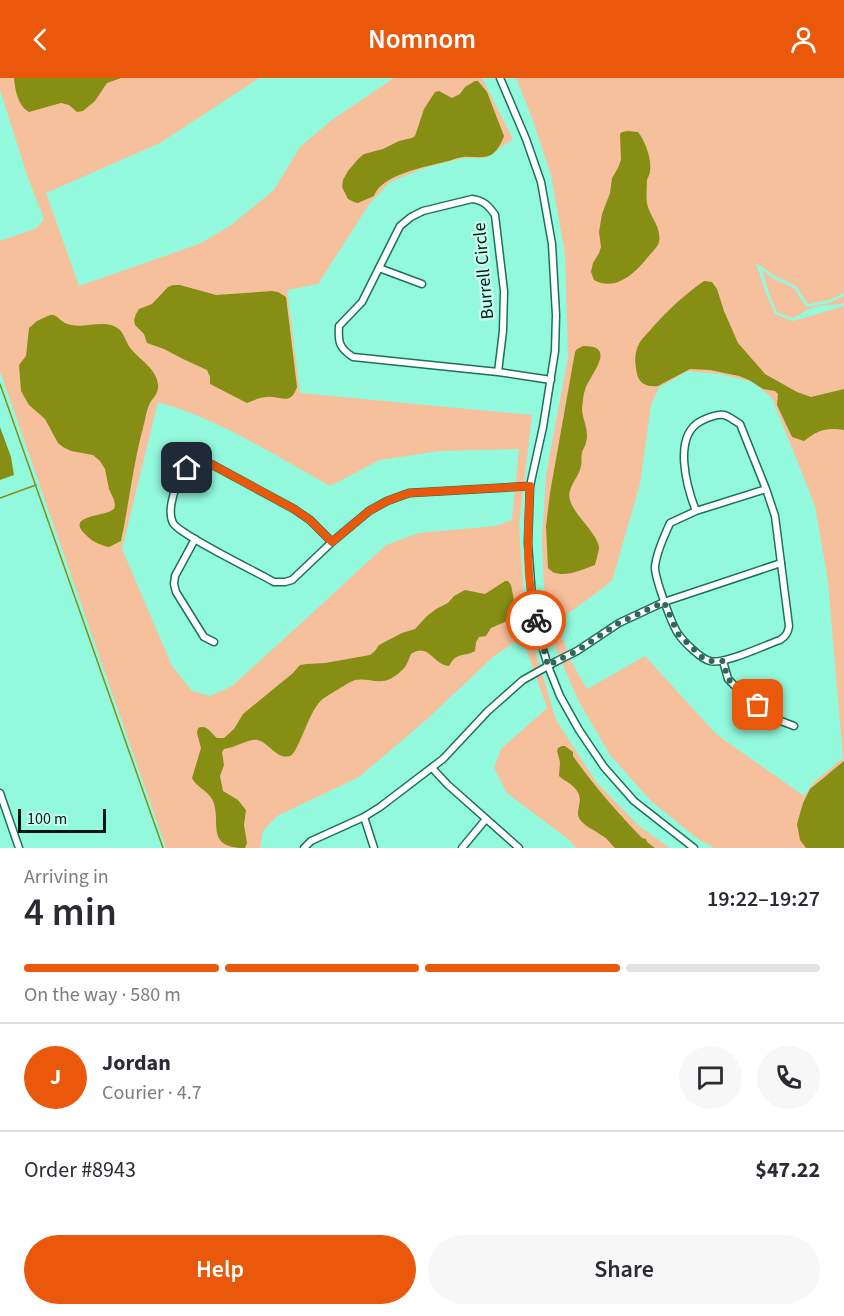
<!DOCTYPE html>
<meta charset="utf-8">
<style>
body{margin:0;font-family:"Source Sans 3",sans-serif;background:#f7f7f7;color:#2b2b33;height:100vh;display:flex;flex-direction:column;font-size:22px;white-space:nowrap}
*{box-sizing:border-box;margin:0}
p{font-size:20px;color:#7c7c81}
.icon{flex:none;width:33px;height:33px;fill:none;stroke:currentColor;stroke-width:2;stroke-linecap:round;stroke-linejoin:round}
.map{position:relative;height:770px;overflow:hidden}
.details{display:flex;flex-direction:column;background:#fff;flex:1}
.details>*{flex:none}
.scale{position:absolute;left:18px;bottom:15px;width:88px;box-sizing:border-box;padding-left:6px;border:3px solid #011510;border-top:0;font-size:16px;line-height:21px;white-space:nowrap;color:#011510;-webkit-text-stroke:4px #c4feec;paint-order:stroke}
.pin{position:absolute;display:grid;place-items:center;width:51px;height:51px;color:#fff;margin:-26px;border-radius:12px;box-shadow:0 3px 9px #0006}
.courier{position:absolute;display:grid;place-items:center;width:60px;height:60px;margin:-30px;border:4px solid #ea580c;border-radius:50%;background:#fff;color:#222;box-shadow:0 2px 8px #0007}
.summary em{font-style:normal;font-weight:600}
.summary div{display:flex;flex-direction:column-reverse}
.summary{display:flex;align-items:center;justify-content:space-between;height:102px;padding:0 24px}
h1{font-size:39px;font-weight:600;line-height:45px}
.bar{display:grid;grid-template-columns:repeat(4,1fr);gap:9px 6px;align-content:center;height:72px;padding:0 24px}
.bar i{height:8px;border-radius:4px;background:#e1e1e2}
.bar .selected{background:#ea580c}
.bar p{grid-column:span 4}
.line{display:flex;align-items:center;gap:15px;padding:0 24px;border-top:2px solid #e1e1e2}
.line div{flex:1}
.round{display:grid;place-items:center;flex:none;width:63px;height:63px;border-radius:32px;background:#f7f7f7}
.button{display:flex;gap:12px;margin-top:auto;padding:12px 24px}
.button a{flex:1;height:69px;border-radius:36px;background:#ea580c;color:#fff;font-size:24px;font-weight:600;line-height:69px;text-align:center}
.button a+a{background:#f7f7f7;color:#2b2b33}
header{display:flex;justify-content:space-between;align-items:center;height:78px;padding:0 24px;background:#ea580c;color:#fff;font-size:27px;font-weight:600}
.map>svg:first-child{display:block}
.green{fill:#f7c09d;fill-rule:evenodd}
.water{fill:#868e14}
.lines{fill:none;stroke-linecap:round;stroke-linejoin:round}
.stream{stroke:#868e14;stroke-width:1.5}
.street-casing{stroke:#1c705d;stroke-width:9}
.street{stroke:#fff;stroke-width:6}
.done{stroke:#346557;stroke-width:6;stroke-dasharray:0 10.8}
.route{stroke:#ea580c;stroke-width:8}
.labels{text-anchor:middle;stroke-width:5;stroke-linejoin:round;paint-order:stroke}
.street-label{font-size:18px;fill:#011510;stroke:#c4feec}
</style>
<header><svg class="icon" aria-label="back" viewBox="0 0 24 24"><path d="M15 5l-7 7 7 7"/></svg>Nomnom<svg class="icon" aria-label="person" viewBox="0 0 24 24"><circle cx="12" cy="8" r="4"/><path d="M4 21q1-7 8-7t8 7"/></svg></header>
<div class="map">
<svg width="844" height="770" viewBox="0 0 844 770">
<rect width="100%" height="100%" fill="#92f9dc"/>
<!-- green -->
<g class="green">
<path d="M0 0H259L160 65 46 115 79 208 199 166 230 148 274 112 300 69 333 41 394 0H482L513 61 486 80H463L424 90 390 104 370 125 318 206 287 212 300 315 532 337 519 448 525 538 556 642 597 705 639 748 670 770H576L568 761 507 715 494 690 501 671 547 630 522 559 494 578 425 643 359 699 277 738 263 753 260 770H166L0 293V163L37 150 44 141 27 97 0 12ZM158 324C217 340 276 378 330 408L380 382 439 373 519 371 512 442 496 448 419 455 386 467 297 549 232 608 210 618 192 613 172 588 122 471Z"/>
<path d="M516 0H844V215L829 222 808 226 796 208 775 198 756 185 767 218 775 236 793 243 844 228V770H714L698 761 652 724 610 677 578 622 556 571 544 511 542 461 546 397 568 279 565 176 551 97 532 40ZM688 293 720 296 753 304 772 320 796 380 815 428 828 504 843 680 814 704 804 718 716 656 645 578 587 611 572 585 557 544 612 503 640 406 651 327 659 309Z"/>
<path d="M762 192 774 201 794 210 806 229 829 225 844 218V225C834 228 824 226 815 229 806 231 801 237 793 240L777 234 770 218Z"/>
</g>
<!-- water -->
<g class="water">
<path d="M14 0H121L107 5 95 23 83 33 77 34 69 27 61 25 29 34C18 28 15 12 14 0Z"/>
<path d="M475 3H478L487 14 504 58C502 64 497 74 491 77 483 81 471 78 463 79 456 80 450 83 444 84 425 89 381 97 374 118L358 125 354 124 348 121 342 109 343 102 348 93 359 80 364 76 383 71 399 63 412 60 415 58 424 31 435 14 439 13 452 20 460 16 465 9Z"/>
<path d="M628 53 638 54C645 63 652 81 650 93 650 96 648 99 647 102 647 105 646 121 647 125 649 138 662 149 659 164 658 169 651 175 648 179 635 195 616 214 594 202L591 194 593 185 599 175 601 169 599 154 602 136 610 115 612 100 618 90 621 82 620 56 622 54Z"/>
<path d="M704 203 712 204 717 211 724 233 738 265 765 296 797 314 811 319 844 311V352C826 349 818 352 804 363L792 359 777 327 778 316 775 313 763 311 749 302 739 298 710 292 690 291 658 308C648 309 640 307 637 296 635 286 634 277 638 268 641 261 647 256 652 250 668 232 684 217 704 203Z"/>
<path d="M173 207H180L216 217 272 213 278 214 286 219 297 309C291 326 284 320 272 319 263 318 255 322 247 325L210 306V299L207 292 183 281 164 271 147 265 144 256 135 247 134 242 136 236 139 231 152 226 168 209Z"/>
<path d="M50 237H54C58 239 61 243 65 245 82 253 104 239 119 251 125 257 126 265 131 271 140 282 157 291 158 307 159 316 152 320 149 327 146 334 145 343 143 350 133 387 129 426 121 463L109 469C99 467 91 463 84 455 69 440 96 438 105 435 110 434 110 433 114 431L115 427 114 422 109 411 105 391 100 383 93 377 71 373 63 369 58 365 45 341 29 327 21 313 19 287 26 278 29 250 37 243Z"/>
<path d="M583 268C619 267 589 298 585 312 583 317 583 324 582 330 582 340 587 347 587 357 587 364 585 368 582 374 581 379 582 384 581 388 579 400 566 410 570 422 574 437 597 455 599 469 599 474 596 482 595 487 581 492 559 503 548 490L546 448 550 415 575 274 577 271Z"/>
<path d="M0 349 11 379 14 397 0 402Z"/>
<path d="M505 503H508L511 507 513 517 515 528 513 533 505 544 491 550 486 558 479 559 476 564 475 573C469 577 460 576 455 580 452 582 451 585 449 588 433 587 429 564 411 576 409 580 408 585 405 589 401 594 390 603 383 603 373 604 365 600 355 602 349 604 331 616 324 620 309 630 299 675 290 678 277 682 269 665 258 662 250 660 234 670 224 671L222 674 224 687 220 698 223 713 238 722 246 732 244 747 247 765 245 770C203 770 223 742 212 721 207 712 196 709 192 700L201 670 197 655 198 650C207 646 210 654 217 660H224L234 651 243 636 293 595 300 587 307 586 325 585 370 577 375 573 379 567 402 555 415 551 427 538 436 531 448 525 454 518 465 512 485 516Z"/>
<path d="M562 668H565L573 674V678C594 708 617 734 642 760L646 761 647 764 655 770H615C610 765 607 760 601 757 595 752 583 748 579 740 575 733 584 723 577 713 573 706 564 703 559 698L560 684 557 673 558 670Z"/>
<path d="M844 683V770H806L800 762 797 746 803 725 810 711Z"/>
</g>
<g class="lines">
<!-- stream -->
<g class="stream">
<path d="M0 306 163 770"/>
<path d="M0 420 36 407"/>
</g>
<defs>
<g id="street">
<path d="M500 0 526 61 541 104 552 166 556 237 555 273 543 349 530 408 528 465 533 532 540 561 548 588 560 618 579 652 604 689 634 723 694 770"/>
<path d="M379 190 422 206"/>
<path d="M498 294 503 253 504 213 495 137C489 128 483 122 472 121L423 133 411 139 400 148 362 224 339 248C338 264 339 270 353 279L498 294 551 302"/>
<path d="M696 433C687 410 672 358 701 343 707 340 717 336 724 337 729 338 736 344 740 346L766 411 775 438 789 548C788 555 786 558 780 562 765 567 724 587 710 583 701 581 684 564 679 557 672 548 654 498 655 488 657 472 664 459 670 445L696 433 766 411"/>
<path d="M195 461 175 498 174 506 176 514 204 559 214 564"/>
<path d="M332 464 292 502 285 504H274C257 494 180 457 173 445 167 433 174 416 177 404 181 389 198 386 211 386L294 431 310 442 332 464 369 433 387 423 409 415 530 408"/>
<path d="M723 583 728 601 742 615 773 640 794 648"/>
<path d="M432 690 448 707 519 770"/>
<path d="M0 715 19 770"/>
<path d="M364 739 374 770"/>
<path d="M304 770 311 763 364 739 380 729 443 681 488 633 523 602 557 583 577 573 619 545 664 524 781 485"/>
<path d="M462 770 486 741"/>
</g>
</defs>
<!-- street casing -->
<use href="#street" class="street-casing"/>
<!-- street -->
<use href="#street" class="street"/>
</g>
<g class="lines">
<!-- done -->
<path class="done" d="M536 542 548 588 556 583 577 573 619 545 664 524 678 556 704 581 711 583H723L728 601 742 615 758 627"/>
<!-- route -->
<path class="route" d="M187 390 198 386H211L294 431 310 442 332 464 369 433 387 423 409 415 530 408C528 452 525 498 536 542"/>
</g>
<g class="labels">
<!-- street labels -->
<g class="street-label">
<text transform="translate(483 193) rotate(-95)" y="6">Burrell Circle</text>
</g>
</g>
</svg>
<div class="scale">100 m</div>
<div class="pin" style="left:758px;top:627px;background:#ea580c"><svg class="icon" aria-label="bag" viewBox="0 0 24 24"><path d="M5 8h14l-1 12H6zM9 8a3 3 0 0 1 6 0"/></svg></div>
<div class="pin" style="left:187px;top:390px;background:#1f2937"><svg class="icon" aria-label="home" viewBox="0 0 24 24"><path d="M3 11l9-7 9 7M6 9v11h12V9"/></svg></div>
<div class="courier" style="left:536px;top:542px"><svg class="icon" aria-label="bike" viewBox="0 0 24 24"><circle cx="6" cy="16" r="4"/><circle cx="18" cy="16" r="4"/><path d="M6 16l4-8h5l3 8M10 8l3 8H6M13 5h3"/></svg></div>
</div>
<section class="details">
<div class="summary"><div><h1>4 min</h1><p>Arriving in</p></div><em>19:22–19:27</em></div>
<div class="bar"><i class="selected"></i><i class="selected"></i><i class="selected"></i><i></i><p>On the way · 580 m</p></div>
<div class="line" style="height:108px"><b class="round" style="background:#ea580c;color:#fff">J</b><div><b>Jordan</b><p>Courier · 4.7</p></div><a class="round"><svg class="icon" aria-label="chat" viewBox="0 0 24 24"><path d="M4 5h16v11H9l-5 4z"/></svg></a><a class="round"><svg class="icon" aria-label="phone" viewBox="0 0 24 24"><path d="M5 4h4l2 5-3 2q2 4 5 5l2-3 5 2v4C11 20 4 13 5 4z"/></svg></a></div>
<div class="line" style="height:78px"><div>Order #8943</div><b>$47.22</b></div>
<div class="button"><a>Help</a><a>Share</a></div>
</section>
